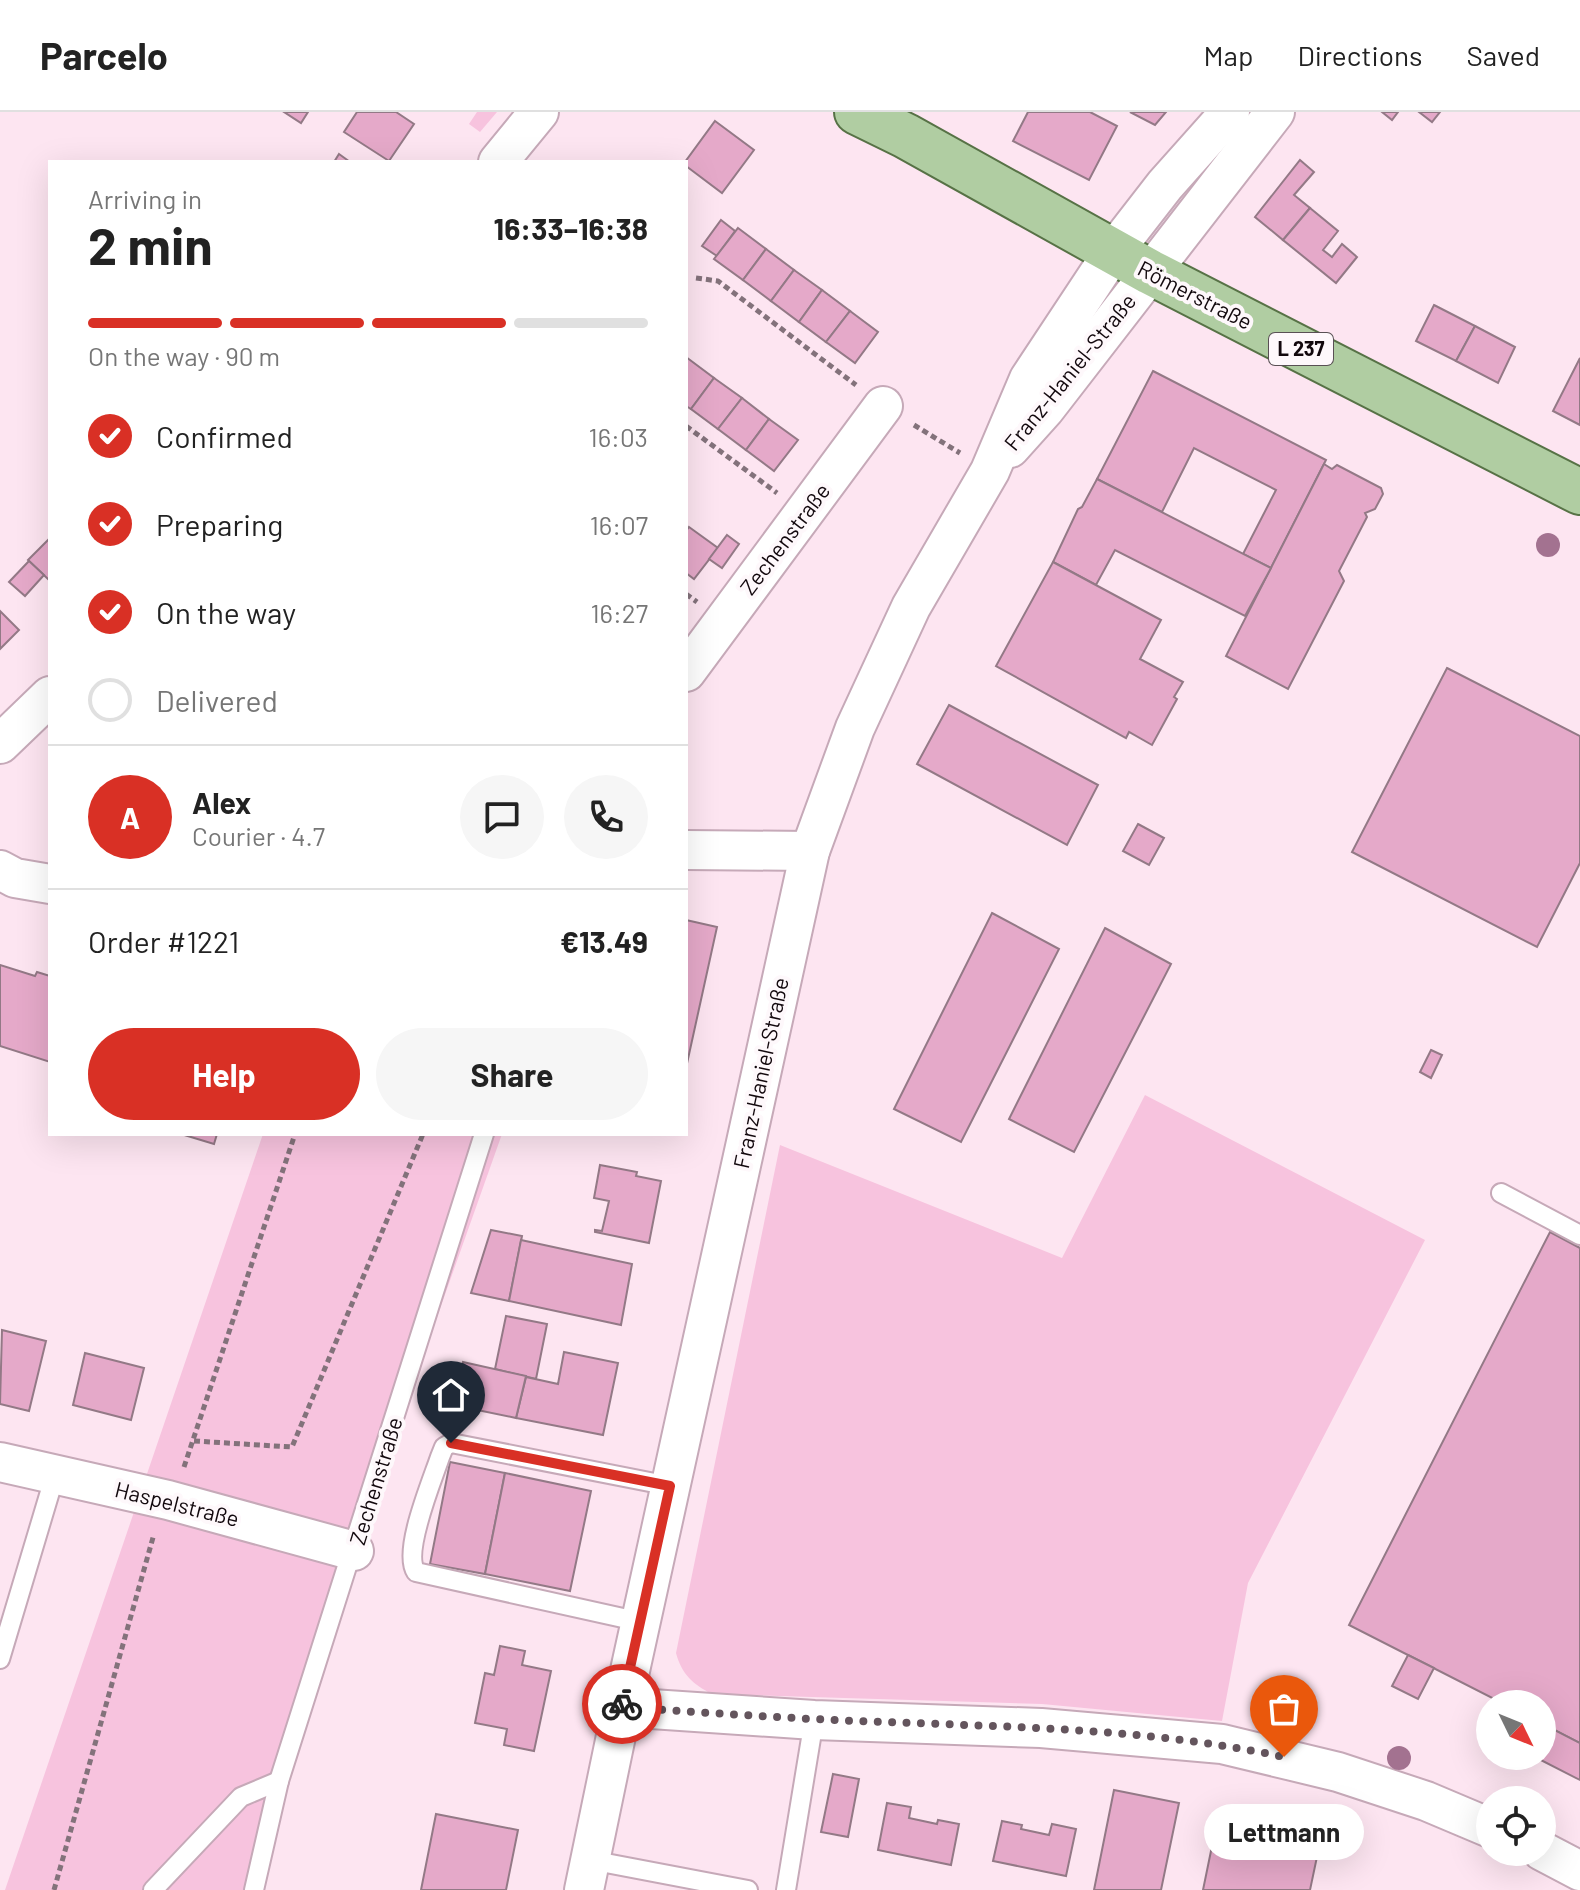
<!DOCTYPE html>
<meta charset="utf-8">
<style>
body{margin:0;font-family:Barlow,sans-serif;background:#f6f6f6;color:#222;height:100vh;display:flex;flex-direction:column;font-size:30px;white-space:nowrap}
*{box-sizing:border-box;margin:0}
p{font-size:26px;color:#767676}
.icon{flex:none;width:44px;height:44px;fill:none;stroke:currentColor;stroke-width:2;stroke-linecap:round;stroke-linejoin:round}
.map{position:relative;flex:1;overflow:hidden}
.panel{position:absolute;left:48px;top:48px;width:640px;height:976px;display:flex;flex-direction:column;background:#fff;border-radius:0px;box-shadow:0 8px 32px #0002}
.panel>*{flex:none}
.needle{width:52px;rotate:133deg}
.buttons{position:absolute;left:1476px;top:1578px;display:grid;gap:16px}
.buttons a{display:grid;place-items:center;width:80px;height:80px;border-radius:50%;background:#fff;box-shadow:0 8px 32px #0002;font-size:40px}
.pin{position:absolute;display:grid;place-items:center;width:68px;height:68px;color:#fff;margin:-82px -34px;border-radius:50% 50% 50% 0;rotate:-45deg;box-shadow:0 0 8px #0007}
.pin .icon{rotate:45deg}
.courier{position:absolute;display:grid;place-items:center;width:80px;height:80px;margin:-40px;border:6px solid #d93025;border-radius:50%;background:#fff;color:#222;box-shadow:0 2px 10px #0007}
.bubble{position:absolute;height:56px;border-radius:28px;background:#fff;box-shadow:0 8px 32px #0002;font-size:26px;font-weight:700;line-height:56px;text-align:center}
.head em{font-style:normal;font-weight:700}
.head div{display:flex;flex-direction:column-reverse}
.head{display:flex;align-items:center;justify-content:space-between;height:136px;padding:0 40px}
h1{font-size:52px;font-weight:700;line-height:60px}
.bar{display:grid;grid-template-columns:repeat(4,1fr);gap:12px 8px;align-content:center;height:96px;padding:0 40px}
.bar i{height:10px;border-radius:6px;background:#e0e0e0}
.bar .on{background:#d93025}
.bar p{grid-column:span 4}
.line{display:flex;align-items:center;gap:20px;padding:0 40px;border-top:2px solid #e0e0e0}
.line div{flex:1}
.round{display:grid;place-items:center;flex:none;width:84px;height:84px;border-radius:42px;background:#f6f6f6}
ol{padding:0 40px;list-style:none}
li{display:flex;align-items:center;gap:24px;height:88px}
li p{margin-inline-start:auto}
li .icon{padding:8px;border-radius:50%;background:#d93025;color:#fff;stroke-width:4}
li:last-child{color:#767676}
li i{width:44px;height:44px;border:4px solid #e0e0e0;border-radius:50%}
.action{display:flex;gap:16px;margin-top:auto;padding:16px 40px}
.action a{flex:1;height:92px;border-radius:48px;background:#d93025;color:#fff;font-size:32px;font-weight:700;line-height:92px;text-align:center}
.action a+a{background:#f6f6f6;color:#222}
header{display:flex;align-items:center;gap:48px;box-sizing:border-box;height:112px;padding:0 40px;background:#fff;border-bottom:2px solid #e0e0e0}
header strong{font-size:38px}
nav{display:flex;gap:44px;margin-inline-start:auto;font-size:28px}
.map>svg:first-child{display:block}
.green{fill:#f7c3de}
.building{fill:#e5a9c9;stroke:#937986;stroke-width:2}
.lines{fill:none;stroke-linecap:round;stroke-linejoin:round}
.service-casing{stroke:#c6a9b8;stroke-width:22}
.minor-casing{stroke:#c6a9b8;stroke-width:42}
.primary-casing{stroke:#577246;stroke-width:48}
.path{stroke:#83727b;stroke-width:5;stroke-dasharray:6 4;stroke-linecap:butt}
.service{stroke:#fff;stroke-width:18}
.minor{stroke:#fff;stroke-width:38}
.primary{stroke:#b0cda2;stroke-width:44}
.tree{fill:#a37290}
.done{stroke:#64555d;stroke-width:8;stroke-dasharray:0 14.4}
.route{stroke:#d93025;stroke-width:10}
.labels{text-anchor:middle;stroke-width:8;stroke-linejoin:round;paint-order:stroke}
.shield{fill:#fef8fb;stroke:#595054;stroke-width:2}
.shield-label{font-size:20px;font-weight:bold;fill:#12080d}
.street-label{font-size:22px;fill:#12080d;stroke:#fef8fb}
</style>
<header>
<strong>Parcelo</strong>
<nav><a>Map</a><a>Directions</a><a>Saved</a></nav>
</header>
<div class="map">
<svg width="1580" height="1778" viewBox="0 0 1580 1778">
<rect width="100%" height="100%" fill="#fde5f1"/>
<!-- green -->
<g class="green">
<path d="M477 0H497L480 20 469 12Z"/>
<path d="M1145 983 1425 1128 1248 1471 1222 1609 1042 1592 712 1582C693 1572 682 1563 676 1541L780 1033 1062 1146Z"/>
<path d="M263 1022H502L354 1439 247 1778H5Z"/>
</g>
<!-- building -->
<g class="building">
<path d="M284 0H308L301 11Z"/>
<path d="M357 0H396L414 12 389 49 344 20Z"/>
<path d="M1028 0H1090L1117 14 1089 68 1013 29Z"/>
<path d="M1130 0H1166L1155 13Z"/>
<path d="M1382 0H1398L1392 8Z"/>
<path d="M1419 0H1440L1432 10Z"/>
<path d="M715 9 754 38 722 81 686 54 685 50Z"/>
<path d="M339 42 350 50H334Z"/>
<path d="M1300 48 1314 60 1294 83 1310 96 1283 128 1255 105Z"/>
<path d="M1310 96 1338 119 1323 138 1332 145 1342 132 1357 145 1336 171 1283 128Z"/>
<path d="M721 108 735 119 717 144 702 134Z"/>
<path d="M738 116 766 137 743 168 714 147Z"/>
<path d="M766 137 794 158 771 189 743 168Z"/>
<path d="M794 158 822 178 799 210 771 189Z"/>
<path d="M822 178 850 199 826 230 799 210Z"/>
<path d="M1434 193 1475 214 1456 249 1416 229Z"/>
<path d="M850 199 878 220 855 251 826 230Z"/>
<path d="M1475 214 1515 235 1498 271 1456 249Z"/>
<path d="M686 245 714 266 691 297 686 294Z"/>
<path d="M1580 246V313L1553 299Z"/>
<path d="M1153 259 1326 348 1271 456 1243 442 1276 378 1194 336 1162 400 1097 367Z"/>
<path d="M714 266 742 286 718 317 691 297Z"/>
<path d="M742 286 769 307 746 338 718 317Z"/>
<path d="M769 307 798 328 774 359 746 338Z"/>
<path d="M1324 352 1332 357 1337 353 1381 376 1383 382 1375 397 1365 401 1367 405 1339 459 1344 469 1288 577 1226 544Z"/>
<path d="M1097 367 1271 456 1245 504 1115 438 1096 473 1053 450 1078 397 1082 395Z"/>
<path d="M689 415 718 436 694 467 686 461V419Z"/>
<path d="M727 423 739 432 722 456 709 447Z"/>
<path d="M50 426V469L28 448Z"/>
<path d="M29 449 44 463 25 484 9 470Z"/>
<path d="M1053 450 1161 508 1140 547 1183 570 1174 585 1177 587 1152 633 1129 620 1126 626 996 554Z"/>
<path d="M0 499 19 518 0 537Z"/>
<path d="M1447 556 1580 624V751L1537 835 1352 740Z"/>
<path d="M949 593 1098 673 1067 733 917 652Z"/>
<path d="M1138 712 1164 726 1149 753 1123 739Z"/>
<path d="M992 801 1059 837 961 1030 894 997Z"/>
<path d="M686 808 717 815 686 956Z"/>
<path d="M1105 816 1171 852 1074 1040 1009 1007Z"/>
<path d="M0 853 35 864 37 860 50 864V950L0 934Z"/>
<path d="M1431 938 1442 943 1431 966 1420 960Z"/>
<path d="M181 1022H217L214 1032Z"/>
<path d="M600 1053 637 1060 636 1064 661 1069 649 1131 595 1120V1118L602 1119 609 1089 594 1086Z"/>
<path d="M491 1118 522 1124 509 1189 471 1181Z"/>
<path d="M1550 1120 1580 1136V1631L1542 1612V1592H1504L1349 1513Z"/>
<path d="M521 1128 632 1152 621 1213 509 1189Z"/>
<path d="M506 1204 547 1212 536 1267 495 1257Z"/>
<path d="M2 1218 46 1229 29 1299 0 1292Z"/>
<path d="M564 1240 618 1251 603 1323 516 1306 526 1265 558 1272Z"/>
<path d="M85 1241 144 1256 131 1308 73 1293Z"/>
<path d="M463 1250 526 1264 516 1306 453 1293Z"/>
<path d="M450 1350 505 1361 485 1462 430 1452Z"/>
<path d="M505 1361 591 1379 570 1479 485 1462Z"/>
<path d="M500 1534 525 1539 522 1553 551 1559 534 1639 504 1633 507 1617 475 1611 485 1561 494 1563Z"/>
<path d="M1408 1543 1434 1556 1418 1587 1392 1574Z"/>
<path d="M1545 1613 1580 1631V1668L1533 1644H1542V1618Z"/>
<path d="M833 1662 859 1667 848 1725 821 1720Z"/>
<path d="M1114 1678 1179 1691 1161 1778H1094Z"/>
<path d="M887 1691 911 1695 909 1706 937 1712 938 1708 959 1712 951 1753 878 1738Z"/>
<path d="M1219 1700 1322 1721 1310 1778H1203Z"/>
<path d="M436 1702 518 1718 506 1778H421Z"/>
<path d="M1002 1709 1022 1713 1021 1717 1049 1723 1052 1712 1076 1717 1066 1764 993 1749Z"/>
</g>
<g class="lines">
<defs>
<g id="service">
<path d="M1501 1081 1580 1123"/>
<path d="M641 1510 416 1460C402 1440 432 1369 440 1345L444 1335 451 1331 670 1374"/>
<path d="M0 1547 55 1363"/>
<path d="M590 1748 748 1778"/>
<path d="M153 1778 241 1685 279 1669"/>
<path d="M254 1778 279 1669 484 1022"/>
<path d="M786 1778 814 1608"/>
</g>
<g id="minor">
<path d="M498 50 539 0"/>
<path d="M1010 336 1045 297 1275 0"/>
<path d="M686 560 883 294"/>
<path d="M0 632 50 584"/>
<path d="M686 738 810 739"/>
<path d="M0 758 15 766 50 772"/>
<path d="M0 1350 168 1388 354 1439"/>
<path d="M622 1595 814 1608 1041 1616 1222 1632 1338 1660 1426 1689 1490 1716"/>
<path d="M1542 1739 1580 1759"/>
<path d="M584 1778 622 1595 810 739 855 616 911 495 990 359 1029 267 1113 140 1165 73 1230 0"/>
</g>
<path id="primary" d="M857 0 906 24 1150 160 1580 380"/>
</defs>
<!-- service casing -->
<use href="#service" class="service-casing"/>
<!-- minor casing -->
<use href="#minor" class="minor-casing"/>
<!-- primary casing -->
<use href="#primary" class="primary-casing"/>
<!-- path -->
<g class="path">
<path d="M696 166 718 169 856 273"/>
<path d="M914 313 960 341"/>
<path d="M686 314 777 381"/>
<path d="M686 482 697 490"/>
<path d="M194 1329 292 1335 423 1022"/>
<path d="M184 1355 295 1022"/>
<path d="M54 1778 154 1422"/>
</g>
<!-- service -->
<use href="#service" class="service"/>
<!-- minor -->
<use href="#minor" class="minor"/>
<!-- primary -->
<use href="#primary" class="primary"/>
</g>
<!-- trees -->
<g class="tree">
<circle cx="1548" cy="433" r="12"/>
<circle cx="1269" cy="1608" r="12"/>
<circle cx="1399" cy="1646" r="12"/>
</g>
<g class="lines">
<!-- done -->
<path class="done" d="M622 1592V1595C709 1601 796 1607 883 1610 1017 1615 1153 1617 1284 1645"/>
<!-- route -->
<path class="route" d="M451 1331 670 1374 622 1592"/>
</g>
<g class="labels">
<!-- shield labels -->
<rect class="shield" x="1269" y="221" width="64" height="32" rx="6"/>
<g class="shield-label">
<text x="1301" y="244">L 237</text>
</g>
<!-- street labels -->
<g class="street-label">
<text transform="translate(1195 183) rotate(27)" y="8">Römerstraße</text>
<text transform="translate(1070 260) rotate(-51)" y="8">Franz-Haniel-Straße</text>
<text transform="translate(785 427) rotate(-53)" y="8">Zechenstraße</text>
<text transform="translate(761 961) rotate(-78)" y="8">Franz-Haniel-Straße</text>
<text transform="translate(376 1369) rotate(-73)" y="8">Zechenstraße</text>
<text transform="translate(177 1392) rotate(14)" y="8">Haspelstraße</text>
</g>
</g>
</svg>
<div class="buttons">
<a><svg class="needle" viewBox="-14 -14 28 28"><path d="M0-13l5 13h-10z" fill="#e53935"/><path d="M0 13l5-13h-10z" fill="#767676"/></svg></a>
<a><svg class="icon" aria-label="locate" viewBox="0 0 24 24"><circle cx="12" cy="12" r="6"/><path d="M12 2v4M12 18v4M2 12h4M18 12h4"/></svg></a>
</div>
<div class="pin" style="left:1284px;top:1645px;background:#ea580c"><svg class="icon" aria-label="bag" viewBox="0 0 24 24"><path d="M5 8h14l-1 12H6zM9 8a3 3 0 0 1 6 0"/></svg></div>
<div class="pin" style="left:451px;top:1331px;background:#1f2937"><svg class="icon" aria-label="home" viewBox="0 0 24 24"><path d="M3 11l9-7 9 7M6 9v11h12V9"/></svg></div>
<div class="courier" style="left:622px;top:1592px"><svg class="icon" aria-label="bike" viewBox="0 0 24 24"><circle cx="6" cy="16" r="4"/><circle cx="18" cy="16" r="4"/><path d="M6 16l4-8h5l3 8M10 8l3 8H6M13 5h3"/></svg></div>
<div class="bubble" style="left:1204px;top:1692px;width:160px">Lettmann</div>
<section class="panel">
<div class="head"><div><h1>2 min</h1><p>Arriving in</p></div><em>16:33–16:38</em></div>
<div class="bar"><i class="on"></i><i class="on"></i><i class="on"></i><i></i><p>On the way · 90 m</p></div>
<ol>
<li><svg class="icon" aria-label="check" viewBox="0 0 24 24"><path d="M5 12l5 5 9-10"/></svg>Confirmed<p>16:03</p></li>
<li><svg class="icon" aria-label="check" viewBox="0 0 24 24"><path d="M5 12l5 5 9-10"/></svg>Preparing<p>16:07</p></li>
<li><svg class="icon" aria-label="check" viewBox="0 0 24 24"><path d="M5 12l5 5 9-10"/></svg>On the way<p>16:27</p></li>
<li><i></i>Delivered</li>
</ol>
<div class="line" style="height:144px"><b class="round" style="background:#d93025;color:#fff">A</b><div><b>Alex</b><p>Courier · 4.7</p></div><a class="round"><svg class="icon" aria-label="chat" viewBox="0 0 24 24"><path d="M4 5h16v11H9l-5 4z"/></svg></a><a class="round"><svg class="icon" aria-label="phone" viewBox="0 0 24 24"><path d="M5 4h4l2 5-3 2q2 4 5 5l2-3 5 2v4C11 20 4 13 5 4z"/></svg></a></div>
<div class="line" style="height:104px"><div>Order #1221</div><b>€13.49</b></div>
<div class="action"><a>Help</a><a>Share</a></div>
</section>
</div>
